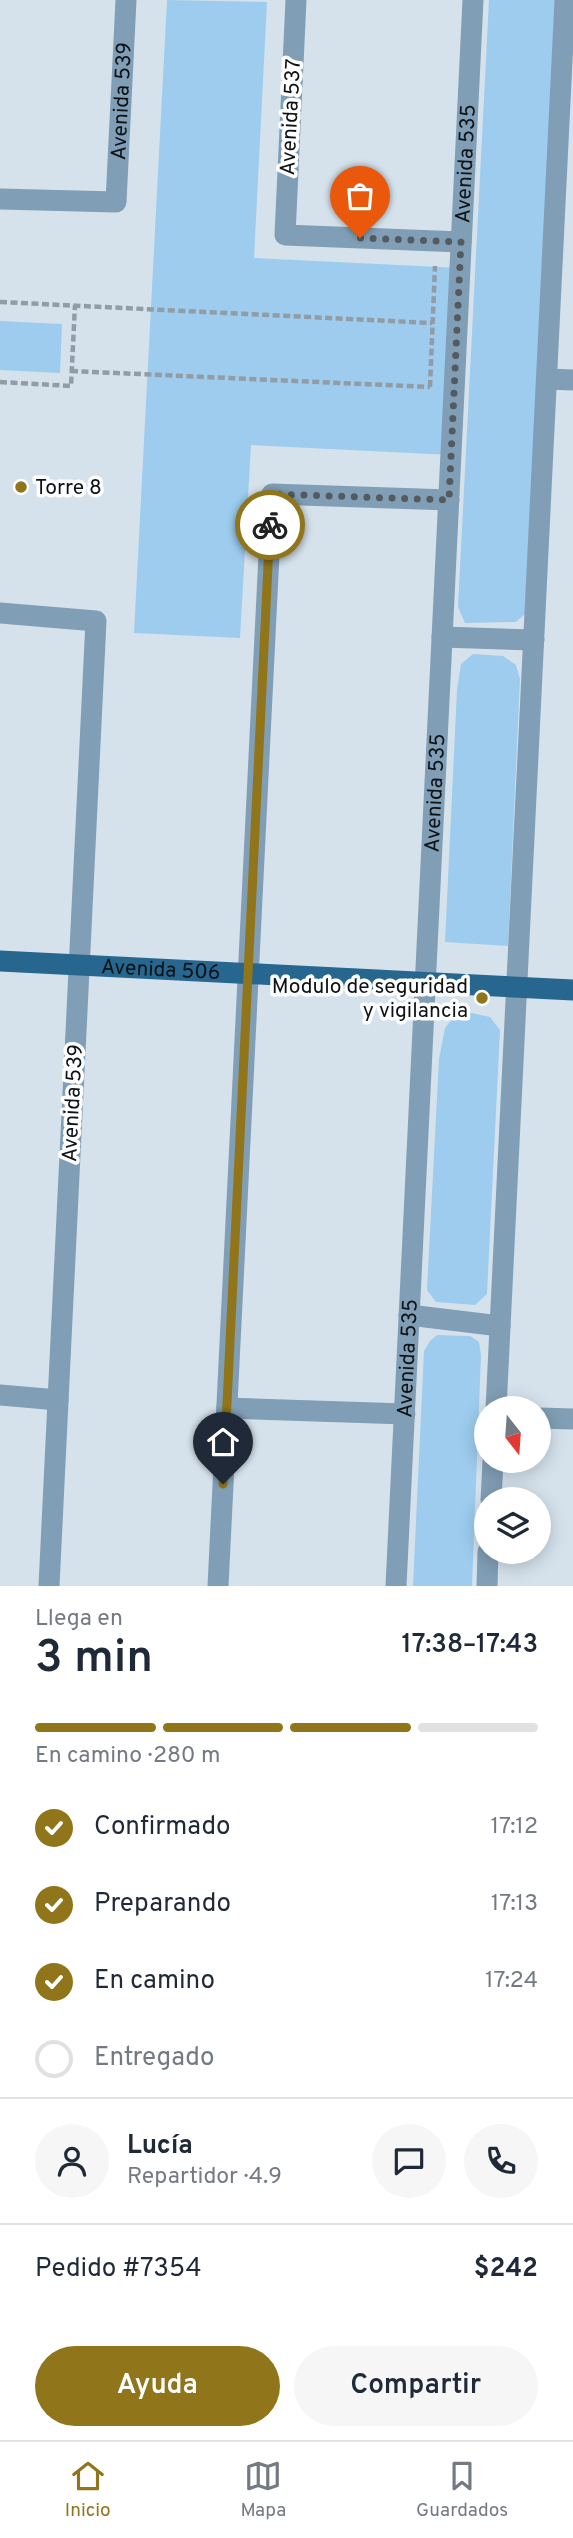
<!DOCTYPE html>
<html lang="es">
<meta charset="utf-8">
<style>
body{margin:0;font-family:Overpass,sans-serif;background:#f6f6f7;color:#1f2937;height:100vh;display:flex;flex-direction:column;font-size:26px;white-space:nowrap}
*{box-sizing:border-box;margin:0}
p{font-size:23px;color:#747a83}
.icon{flex:none;width:38px;height:38px;fill:none;stroke:currentColor;stroke-width:2;stroke-linecap:round;stroke-linejoin:round}
.map{position:relative;height:1586px;overflow:hidden}
.sheet{display:flex;flex-direction:column;background:#fff;flex:1}
.sheet>*{flex:none}
.needle{width:46px;rotate:163deg}
.buttons{position:absolute;left:474px;top:1396px;display:grid;gap:14px}
.buttons a{display:grid;place-items:center;width:77px;height:77px;border-radius:50%;background:#fff;box-shadow:0 4px 18px #0003;font-size:35px}
.pin{position:absolute;display:grid;place-items:center;width:60px;height:60px;color:#fff;margin:-72px -30px;border-radius:50% 50% 50% 0;rotate:-45deg;box-shadow:0 0 7px #0007}
.pin .icon{rotate:45deg}
.courier{position:absolute;display:grid;place-items:center;width:70px;height:70px;margin:-35px;border:5px solid #90751a;border-radius:50%;background:#fff;color:#222;box-shadow:0 2px 9px #0007}
.head em{font-style:normal;font-weight:600}
.head div{display:flex;flex-direction:column-reverse}
.head{display:flex;align-items:center;justify-content:space-between;height:119px;padding:0 35px}
h1{font-size:46px;font-weight:600;line-height:52px}
.bar{display:grid;grid-template-columns:repeat(4,1fr);gap:10px 7px;align-content:center;height:84px;padding:0 35px}
.bar i{height:9px;border-radius:5px;background:#e0e1e3}
.bar .active{background:#90751a}
.bar p{grid-column:span 4}
.line{display:flex;align-items:center;gap:18px;padding:0 35px;border-top:2px solid #e0e1e3}
.line div{flex:1}
.round{display:grid;place-items:center;flex:none;width:74px;height:74px;border-radius:37px;background:#f6f6f7}
ol{padding:0 35px;list-style:none}
li{display:flex;align-items:center;gap:21px;height:77px}
li p{margin-inline-start:auto}
li .icon{padding:7px;border-radius:50%;background:#90751a;color:#fff;stroke-width:4}
li:last-child{color:#747a83}
li i{width:38px;height:38px;border:4px solid #e0e1e3;border-radius:50%}
.action{display:flex;gap:14px;margin-top:auto;padding:14px 35px}
.action a{flex:1;height:80px;border-radius:42px;background:#90751a;color:#fff;font-size:28px;font-weight:600;line-height:80px;text-align:center}
.action a+a{background:#f6f6f7;color:#1f2937}
.dock{display:flex;justify-content:space-around;align-items:center;height:98px;border-top:2px solid #e0e1e3;background:#fff;font-size:19px;color:#747a83}
.dock a{display:grid;justify-items:center;gap:4px}
.dock .active{color:#90751a}
.map>svg:first-child{display:block}
.green{fill:#9dccef}
.lines{fill:none;stroke-linecap:round;stroke-linejoin:round}
.path{stroke:#929ca4;stroke-width:4.5;stroke-dasharray:7 3.5;stroke-linecap:butt}
.minor{stroke:#809eb5;stroke-width:21}
.major{stroke:#27668e;stroke-width:21}
.done{stroke:#535b60;stroke-width:7;stroke-dasharray:0 12.6}
.route{stroke:#90751a;stroke-width:9}
.poi-dot{fill:#90751a;stroke:#fff;stroke-width:2.5}
.labels{text-anchor:middle;stroke-width:7;stroke-linejoin:round;paint-order:stroke}
.street-label{font-size:21px;fill:#0d1215;stroke:#fff}
.poi-label{font-size:21px;fill:#0d1215;stroke:#fff;text-anchor:start}
</style>
<div class="map">
<svg width="573" height="1586" viewBox="0 0 573 1586">
<rect width="100%" height="100%" fill="#d5e2ec"/>
<!-- green -->
<g class="green">
<path d="M167 0 267 2 254 258 460 268 451 455 251 445 240 638 134 633Z"/>
<path d="M489 0H556L525 614 516 622 465 623 458 607Z"/>
<path d="M0 321 62 324 60 373 0 370Z"/>
<path d="M473 654 503 656 516 665 520 679 508 946 445 942 457 690 461 664Z"/>
<path d="M472 1013 490 1017 500 1030 487 1294 475 1305 436 1302 427 1290 439 1059 445 1028 455 1016Z"/>
<path d="M437 1335 470 1336 479 1342 481 1355 472 1586H413L424 1351 430 1341Z"/>
</g>
<g class="lines">
<!-- path -->
<g class="path">
<path d="M0 302 432 323"/>
<path d="M71 371 430 387"/>
<path d="M0 382 71 386 75 305"/>
<path d="M430 387 435 266"/>
</g>
<!-- minor -->
<g class="minor">
<path d="M296 0 285 235 461 242"/>
<path id="s1" d="M0 199 116 202 126 0"/>
<path d="M547 379 573 380"/>
<path d="M0 613 96 621 49 1586"/>
<path d="M442 637 534 640"/>
<path d="M409 1315 500 1326"/>
<path d="M0 1395 58 1400"/>
<path d="M227 1408 405 1414"/>
<path d="M496 1409 565 0"/>
<path d="M539 1418 573 1419"/>
<path d="M491 1500 493 1461"/>
<path d="M218 1586 272 494 449 500"/>
<path id="s2" d="M396 1586 473 0"/>
<path d="M487 1586 488 1552"/>
</g>
<!-- major -->
<path class="major" id="s3" d="M0 961 573 990"/>
</g>
<g class="lines">
<!-- done -->
<path class="done" d="M270 525 272 494 449 500 461 242 360 238"/>
<!-- route -->
<path class="route" d="M223 1484 270 525"/>
</g>
<!-- markers -->
<g class="poi-dot">
<circle cx="21" cy="487" r="7"/>
<circle cx="482" cy="998" r="7"/>
</g>
<g class="labels">
<!-- street labels -->
<g class="street-label">
<text dy="7" stroke="none"><textPath href="#s1" startOffset="217">Avenida 539</textPath></text>
<text transform="translate(290 117) rotate(-87)" y="7">Avenida 537</text>
<text dy="7" stroke="none"><textPath href="#s2" startOffset="1424">Avenida 535</textPath></text>
<text dy="7" stroke="none"><textPath href="#s2" startOffset="794">Avenida 535</textPath></text>
<text dy="7" stroke="none"><textPath href="#s3" startOffset="161">Avenida 506</textPath></text>
<text transform="translate(72 1103) rotate(-87)" y="7">Avenida 539</text>
<text dy="7" stroke="none"><textPath href="#s2" startOffset="228">Avenida 535</textPath></text>
</g>
<!-- poi labels -->
<g class="poi-label">
<text x="35" y="494">Torre 8</text>
<text x="468" y="993" text-anchor="end">Modulo de seguridad<tspan x="468" dy="24">y vigilancia</tspan></text>
</g>
</g>
</svg>
<div class="buttons">
<a><svg class="needle" viewBox="-14 -14 28 28"><path d="M0-13l5 13h-10z" fill="#e53935"/><path d="M0 13l5-13h-10z" fill="#747a83"/></svg></a>
<a><svg class="icon" aria-label="layers" viewBox="0 0 24 24"><path d="M12 4l9 5-9 5-9-5zM3 14l9 5 9-5"/></svg></a>
</div>
<div class="pin" style="left:360px;top:238px;background:#ea580c"><svg class="icon" aria-label="bag" viewBox="0 0 24 24"><path d="M5 8h14l-1 12H6zM9 8a3 3 0 0 1 6 0"/></svg></div>
<div class="pin" style="left:223px;top:1484px;background:#1f2937"><svg class="icon" aria-label="home" viewBox="0 0 24 24"><path d="M3 11l9-7 9 7M6 9v11h12V9"/></svg></div>
<div class="courier" style="left:270px;top:525px"><svg class="icon" aria-label="bike" viewBox="0 0 24 24"><circle cx="6" cy="16" r="4"/><circle cx="18" cy="16" r="4"/><path d="M6 16l4-8h5l3 8M10 8l3 8H6M13 5h3"/></svg></div>
</div>
<section class="sheet">
<div class="head"><div><h1>3 min</h1><p>Llega en</p></div><em>17:38–17:43</em></div>
<div class="bar"><i class="active"></i><i class="active"></i><i class="active"></i><i></i><p>En camino · 280 m</p></div>
<ol>
<li><svg class="icon" aria-label="check" viewBox="0 0 24 24"><path d="M5 12l5 5 9-10"/></svg>Confirmado<p>17:12</p></li>
<li><svg class="icon" aria-label="check" viewBox="0 0 24 24"><path d="M5 12l5 5 9-10"/></svg>Preparando<p>17:13</p></li>
<li><svg class="icon" aria-label="check" viewBox="0 0 24 24"><path d="M5 12l5 5 9-10"/></svg>En camino<p>17:24</p></li>
<li><i></i>Entregado</li>
</ol>
<div class="line" style="height:126px"><a class="round"><svg class="icon" aria-label="person" viewBox="0 0 24 24"><circle cx="12" cy="8" r="4"/><path d="M4 21q1-7 8-7t8 7"/></svg></a><div><b>Lucía</b><p>Repartidor · 4.9</p></div><a class="round"><svg class="icon" aria-label="chat" viewBox="0 0 24 24"><path d="M4 5h16v11H9l-5 4z"/></svg></a><a class="round"><svg class="icon" aria-label="phone" viewBox="0 0 24 24"><path d="M5 4h4l2 5-3 2q2 4 5 5l2-3 5 2v4C11 20 4 13 5 4z"/></svg></a></div>
<div class="line" style="height:91px"><div>Pedido #7354</div><b>$242</b></div>
<div class="action"><a>Ayuda</a><a>Compartir</a></div>
</section>
<nav class="dock">
<a class="active"><svg class="icon" aria-label="home" viewBox="0 0 24 24"><path d="M3 11l9-7 9 7M6 9v11h12V9"/></svg>Inicio</a>
<a><svg class="icon" aria-label="map" viewBox="0 0 24 24"><path d="M3 6l6-2 6 2 6-2v14l-6 2-6-2-6 2zM9 4v14M15 6v14"/></svg>Mapa</a>
<a><svg class="icon" aria-label="saved" viewBox="0 0 24 24"><path d="M7 4h10v16l-5-4-5 4z"/></svg>Guardados</a>
</nav>
